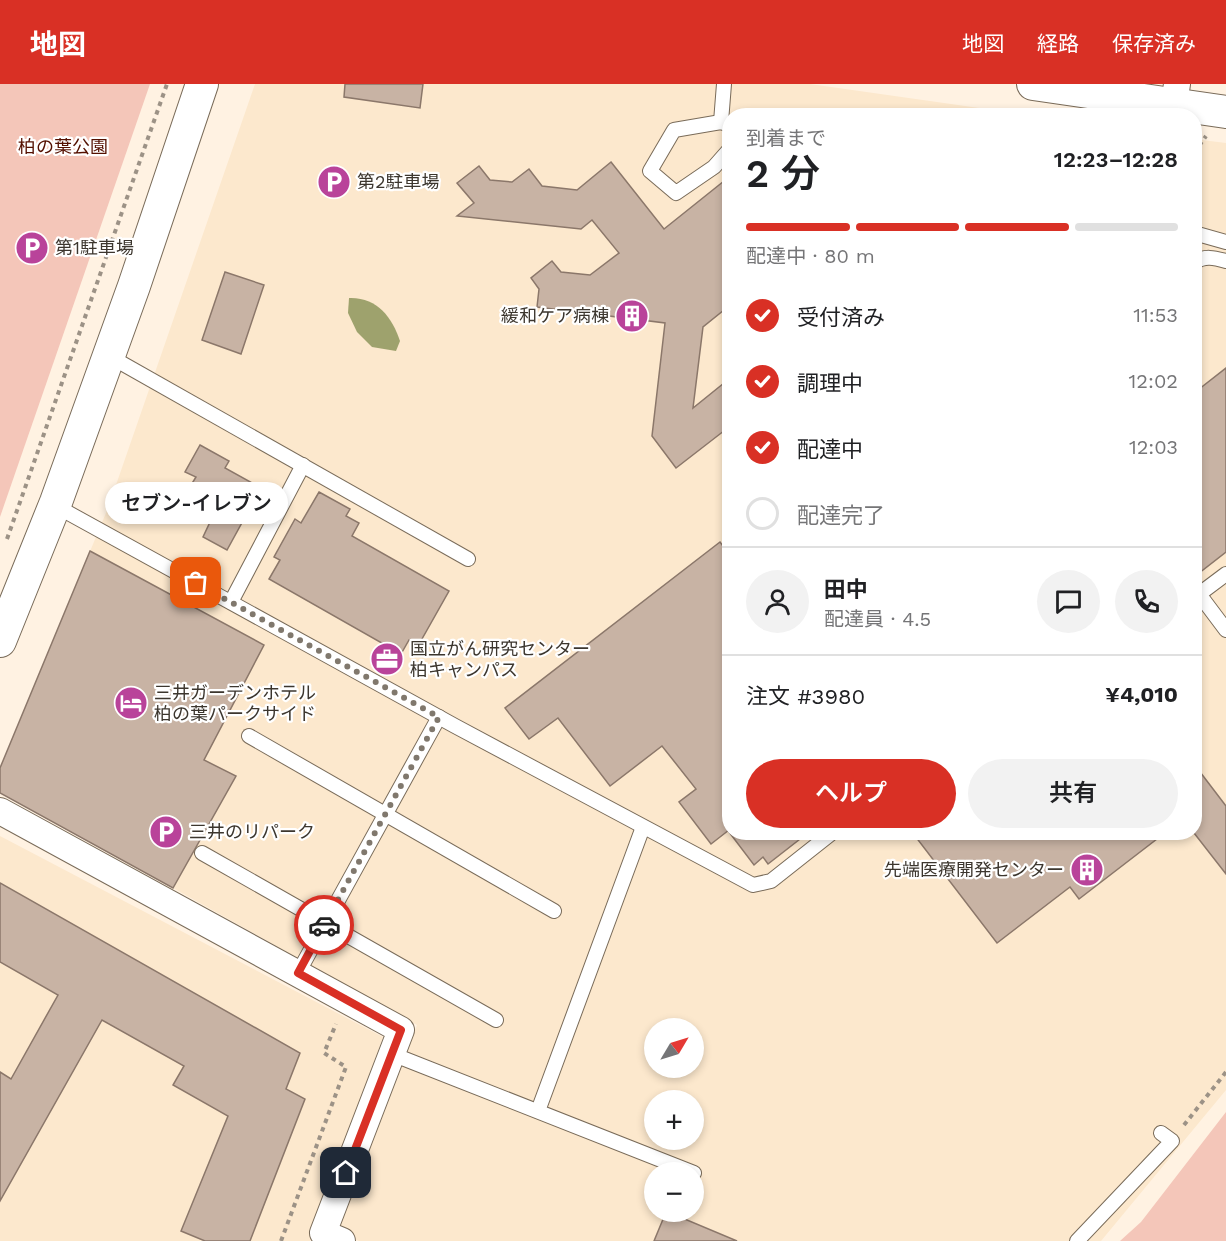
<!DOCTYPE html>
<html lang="ja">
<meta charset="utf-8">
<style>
body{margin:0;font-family:"Work Sans","Noto Sans JP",sans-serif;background:#f2f2f2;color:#202124;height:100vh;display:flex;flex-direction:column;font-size:22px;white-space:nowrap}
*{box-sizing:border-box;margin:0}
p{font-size:20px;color:#757577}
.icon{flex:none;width:33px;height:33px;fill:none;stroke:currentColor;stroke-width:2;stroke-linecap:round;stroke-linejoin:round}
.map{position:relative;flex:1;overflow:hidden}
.details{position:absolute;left:722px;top:24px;width:480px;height:732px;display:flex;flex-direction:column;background:#fff;border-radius:24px;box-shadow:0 3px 9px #0003}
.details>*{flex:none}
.needle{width:39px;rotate:52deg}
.tools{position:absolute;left:644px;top:934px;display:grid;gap:12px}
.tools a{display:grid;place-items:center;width:60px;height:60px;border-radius:50%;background:#fff;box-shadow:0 3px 9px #0003;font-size:30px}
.pin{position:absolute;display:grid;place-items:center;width:51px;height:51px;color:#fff;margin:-26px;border-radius:12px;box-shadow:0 3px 9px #0006}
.courier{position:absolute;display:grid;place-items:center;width:60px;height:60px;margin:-30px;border:4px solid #d93025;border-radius:50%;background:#fff;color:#222;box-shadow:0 2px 8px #0007}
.bubble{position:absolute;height:42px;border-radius:21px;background:#fff;box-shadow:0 3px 9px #0003;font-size:20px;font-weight:600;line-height:42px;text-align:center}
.summary em{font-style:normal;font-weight:600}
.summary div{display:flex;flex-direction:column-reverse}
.summary{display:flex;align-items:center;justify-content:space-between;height:102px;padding:0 24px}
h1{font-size:39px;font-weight:600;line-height:45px}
.bar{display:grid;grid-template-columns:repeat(4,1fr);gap:9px 6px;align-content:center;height:72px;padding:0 24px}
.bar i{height:8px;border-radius:4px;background:#e0e0e0}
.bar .on{background:#d93025}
.bar p{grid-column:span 4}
.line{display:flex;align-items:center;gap:15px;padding:0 24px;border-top:2px solid #e0e0e0}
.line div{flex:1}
.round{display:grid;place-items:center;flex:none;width:63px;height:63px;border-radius:32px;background:#f2f2f2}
ol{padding:0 24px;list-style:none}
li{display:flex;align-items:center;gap:18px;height:66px}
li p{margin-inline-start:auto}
li .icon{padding:6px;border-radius:50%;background:#d93025;color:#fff;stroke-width:4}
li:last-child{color:#757577}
li i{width:33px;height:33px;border:3px solid #e0e0e0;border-radius:50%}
.cta{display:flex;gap:12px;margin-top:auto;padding:12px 24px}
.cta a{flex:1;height:69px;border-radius:36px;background:#d93025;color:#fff;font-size:24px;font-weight:600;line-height:69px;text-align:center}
.cta a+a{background:#f2f2f2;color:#202124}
header{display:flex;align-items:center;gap:36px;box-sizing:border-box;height:84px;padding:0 30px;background:#d93025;color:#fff}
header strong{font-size:28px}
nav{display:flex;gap:33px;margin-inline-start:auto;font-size:21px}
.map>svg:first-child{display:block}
.built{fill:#fce8cd;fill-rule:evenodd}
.green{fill:#f4c6b9}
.water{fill:#9ea26d}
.building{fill:#c8b3a4;stroke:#8b776a;stroke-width:1.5}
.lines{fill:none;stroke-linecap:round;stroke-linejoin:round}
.service-casing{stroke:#796b59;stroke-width:16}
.minor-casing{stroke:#796b59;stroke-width:28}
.tertiary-casing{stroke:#796b59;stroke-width:34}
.path{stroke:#9c9286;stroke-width:4;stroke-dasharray:4.5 4.5;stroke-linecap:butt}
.service{stroke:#fff;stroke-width:14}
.minor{stroke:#fff;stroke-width:26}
.tertiary{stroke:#fff;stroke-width:32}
.done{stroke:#80786d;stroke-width:6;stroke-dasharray:0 10.8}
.route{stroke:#d93025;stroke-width:8}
.labels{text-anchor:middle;stroke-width:4.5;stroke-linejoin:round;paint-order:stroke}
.park-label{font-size:18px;fill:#541000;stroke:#fff}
.poi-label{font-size:18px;fill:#3c362e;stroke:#fff;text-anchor:start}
</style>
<header>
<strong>地図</strong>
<nav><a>地図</a><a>経路</a><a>保存済み</a></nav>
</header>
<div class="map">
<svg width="1226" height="1157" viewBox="0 0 1226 1157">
<rect width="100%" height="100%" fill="#fff2e2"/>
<!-- built -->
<g class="built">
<path d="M255 0H810L1028 31 729 32V748H1194V55L1226 59V1006L1101 1157H359L335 1147 417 941 173 804 0 709V684L108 424ZM654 945H693V984H654ZM654 1017H693V1056H654ZM654 1089H693V1128H654Z"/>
<path d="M0 752 383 953 310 1157H0Z"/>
</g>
<!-- green -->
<g class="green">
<path d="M0 0H150L0 433Z"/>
<path d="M1226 1028V1157H1120L1141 1138Z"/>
</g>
<!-- water -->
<path class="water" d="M349 214C377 213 392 233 400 257L396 267 372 263 357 248 348 229Z"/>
<!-- building -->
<g class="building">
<path d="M345 0H423L420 24 344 13Z"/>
<path d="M611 78 664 145 729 93V222L703 243 693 324 729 295V343L676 384 652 352 665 239 537 223 539 205 531 194 552 177 561 188 590 191 619 169 592 136 581 145 457 132 474 119 457 99 479 82 490 96 512 98 529 85 542 102 577 106Z"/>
<path d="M225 188 264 201 241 270 202 256Z"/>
<path d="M1226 284V468L1194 493V309Z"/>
<path d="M200 361 229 377 225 384 261 404 227 466 203 453 210 438 201 433 206 424 195 418 201 407 191 401 196 393 185 388Z"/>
<path d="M319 408 350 425 346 432 359 439 352 452 449 507 418 562 409 556 401 570 269 495 280 476 274 473 295 435 301 439Z"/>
<path d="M720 458 729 470V746L711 760 679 718 696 705 662 662 610 702 558 634 529 655 505 624Z"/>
<path d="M90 467 264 561 204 676 236 692 173 804 0 709V684Z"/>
<path d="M1194 680 1226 722V790L1194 749Z"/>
<path d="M729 748H809L768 780 763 773 754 781Z"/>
<path d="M912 748H1166L1079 815 1070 803 997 859Z"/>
<path d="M0 799 300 969 286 1005 305 1015 250 1157H205L181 1147 228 1032 173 1001 184 982 102 936 0 1117V988L11 995 58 911 0 878Z"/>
<path d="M666 1128H668L737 1157H654Z"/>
</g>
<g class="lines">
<defs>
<g id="service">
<path d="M721 38 724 0"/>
<path d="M729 41 721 38 674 46 650 87 676 109 714 83 729 66"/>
<path d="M1194 149 1226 158"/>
<path d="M1194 179C1204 171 1215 174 1226 177"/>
<path d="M109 272 468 475"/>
<path d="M54 421 455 642 753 801 771 797 833 748"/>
<path d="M1199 510 1226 546"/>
<path d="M1194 514 1226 490"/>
<path d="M231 518 303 381"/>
<path d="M249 652 554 827"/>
<path d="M202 769 496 936"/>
<path d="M298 889 439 633"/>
<path d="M392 970 694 1089"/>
<path d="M538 1027 643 743"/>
<path d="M1077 1157 1172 1057 1161 1049"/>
</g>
<g id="minor">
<path d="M1174 21 1177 0"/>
<path d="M0 727 401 946 323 1149 342 1157"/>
</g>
<g id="tertiary">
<path d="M1033 0 1226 28"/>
<path d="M0 557 56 418 134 202 202 0"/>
</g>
</defs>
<!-- service casing -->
<use href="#service" class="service-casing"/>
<!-- minor casing -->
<use href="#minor" class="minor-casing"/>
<!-- tertiary casing -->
<use href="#tertiary" class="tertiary-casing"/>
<!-- path -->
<g class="path">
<path d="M1194 69 1206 52"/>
<path d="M7 455 167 0"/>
<path d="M1184 1041 1226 988"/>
<path d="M281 1157 346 983 324 969 336 940"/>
</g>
<!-- service -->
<use href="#service" class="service"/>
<!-- minor -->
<use href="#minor" class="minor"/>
<!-- tertiary -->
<use href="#tertiary" class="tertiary"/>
</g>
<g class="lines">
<!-- done -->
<path class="done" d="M196 499 439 633 324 841"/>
<!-- route -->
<path class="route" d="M324 841 298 889 401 946 346 1089"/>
</g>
<!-- icons -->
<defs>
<symbol id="parking-disc" viewBox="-11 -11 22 22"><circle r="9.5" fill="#b9439a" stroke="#fff"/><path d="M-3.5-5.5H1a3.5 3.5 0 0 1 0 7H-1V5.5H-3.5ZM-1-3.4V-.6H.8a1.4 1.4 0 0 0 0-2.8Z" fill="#fff"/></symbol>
<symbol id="building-disc" viewBox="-11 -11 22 22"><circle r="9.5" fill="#b9439a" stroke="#fff"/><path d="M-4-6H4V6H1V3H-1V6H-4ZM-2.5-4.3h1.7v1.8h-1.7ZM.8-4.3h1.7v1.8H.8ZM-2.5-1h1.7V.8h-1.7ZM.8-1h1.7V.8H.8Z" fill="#fff"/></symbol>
<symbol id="office-disc" viewBox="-11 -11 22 22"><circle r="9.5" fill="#b9439a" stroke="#fff"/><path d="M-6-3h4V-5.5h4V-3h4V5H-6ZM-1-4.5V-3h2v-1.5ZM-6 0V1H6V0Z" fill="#fff"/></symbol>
<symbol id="hotel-disc" viewBox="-11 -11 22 22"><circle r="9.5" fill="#b9439a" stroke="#fff"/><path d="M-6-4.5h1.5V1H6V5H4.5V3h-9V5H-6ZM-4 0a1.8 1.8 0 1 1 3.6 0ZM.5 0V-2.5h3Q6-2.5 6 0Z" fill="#fff"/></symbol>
</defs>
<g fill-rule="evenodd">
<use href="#parking-disc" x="315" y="79" width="38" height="38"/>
<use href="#parking-disc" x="13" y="145" width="38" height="38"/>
<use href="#building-disc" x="613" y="213" width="38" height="38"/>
<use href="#office-disc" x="368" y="556" width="38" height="38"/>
<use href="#hotel-disc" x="112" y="600" width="38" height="38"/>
<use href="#parking-disc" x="147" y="729" width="38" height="38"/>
<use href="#building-disc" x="1068" y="767" width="38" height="38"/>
</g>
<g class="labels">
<!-- park labels -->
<g class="park-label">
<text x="63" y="69">柏の葉公園</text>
</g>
<!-- poi labels -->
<g class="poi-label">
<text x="357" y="104">第2駐車場</text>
<text x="55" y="170">第1駐車場</text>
<text x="609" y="238" text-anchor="end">緩和ケア病棟</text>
<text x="410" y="571">国立がん研究センター<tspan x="410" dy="21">柏キャンパス</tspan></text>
<text x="154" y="615">三井ガーデンホテル<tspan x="154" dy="21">柏の葉パークサイド</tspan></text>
<text x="189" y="754">三井のリパーク</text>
<text x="1064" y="792" text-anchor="end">先端医療開発センター</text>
</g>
</g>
</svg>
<div class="tools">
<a><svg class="needle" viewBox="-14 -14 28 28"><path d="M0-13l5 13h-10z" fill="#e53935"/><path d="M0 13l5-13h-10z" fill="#757577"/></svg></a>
<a>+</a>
<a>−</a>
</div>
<div class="pin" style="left:196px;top:499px;background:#ea580c"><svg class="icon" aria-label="bag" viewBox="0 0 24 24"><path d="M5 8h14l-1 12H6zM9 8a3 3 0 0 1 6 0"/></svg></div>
<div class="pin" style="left:346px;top:1089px;background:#1f2937"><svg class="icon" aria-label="home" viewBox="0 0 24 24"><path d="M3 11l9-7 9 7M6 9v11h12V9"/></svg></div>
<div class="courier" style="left:324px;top:841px"><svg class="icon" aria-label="car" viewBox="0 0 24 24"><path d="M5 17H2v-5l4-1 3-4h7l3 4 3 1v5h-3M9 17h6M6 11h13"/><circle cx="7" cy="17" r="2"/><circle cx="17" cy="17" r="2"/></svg></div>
<div class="bubble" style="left:105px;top:398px;width:183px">セブン-イレブン</div>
<section class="details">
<div class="summary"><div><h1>2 分</h1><p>到着まで</p></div><em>12:23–12:28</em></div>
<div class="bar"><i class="on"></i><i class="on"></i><i class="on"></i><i></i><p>配達中 · 80 m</p></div>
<ol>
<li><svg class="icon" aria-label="check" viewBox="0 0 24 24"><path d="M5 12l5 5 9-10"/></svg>受付済み<p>11:53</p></li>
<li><svg class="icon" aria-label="check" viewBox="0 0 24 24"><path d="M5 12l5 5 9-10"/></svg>調理中<p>12:02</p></li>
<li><svg class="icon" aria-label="check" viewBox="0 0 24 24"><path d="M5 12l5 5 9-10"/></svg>配達中<p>12:03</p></li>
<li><i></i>配達完了</li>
</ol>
<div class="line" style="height:108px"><a class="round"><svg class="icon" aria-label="person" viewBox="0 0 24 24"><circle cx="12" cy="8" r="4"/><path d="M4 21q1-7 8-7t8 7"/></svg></a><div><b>田中</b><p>配達員 · 4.5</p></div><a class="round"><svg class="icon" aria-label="chat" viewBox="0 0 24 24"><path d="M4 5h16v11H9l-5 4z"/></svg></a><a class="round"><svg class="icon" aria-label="phone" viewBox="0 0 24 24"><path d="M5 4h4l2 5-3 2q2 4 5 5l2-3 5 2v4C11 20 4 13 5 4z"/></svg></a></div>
<div class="line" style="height:78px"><div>注文 #3980</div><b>¥4,010</b></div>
<div class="cta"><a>ヘルプ</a><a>共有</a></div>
</section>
</div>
